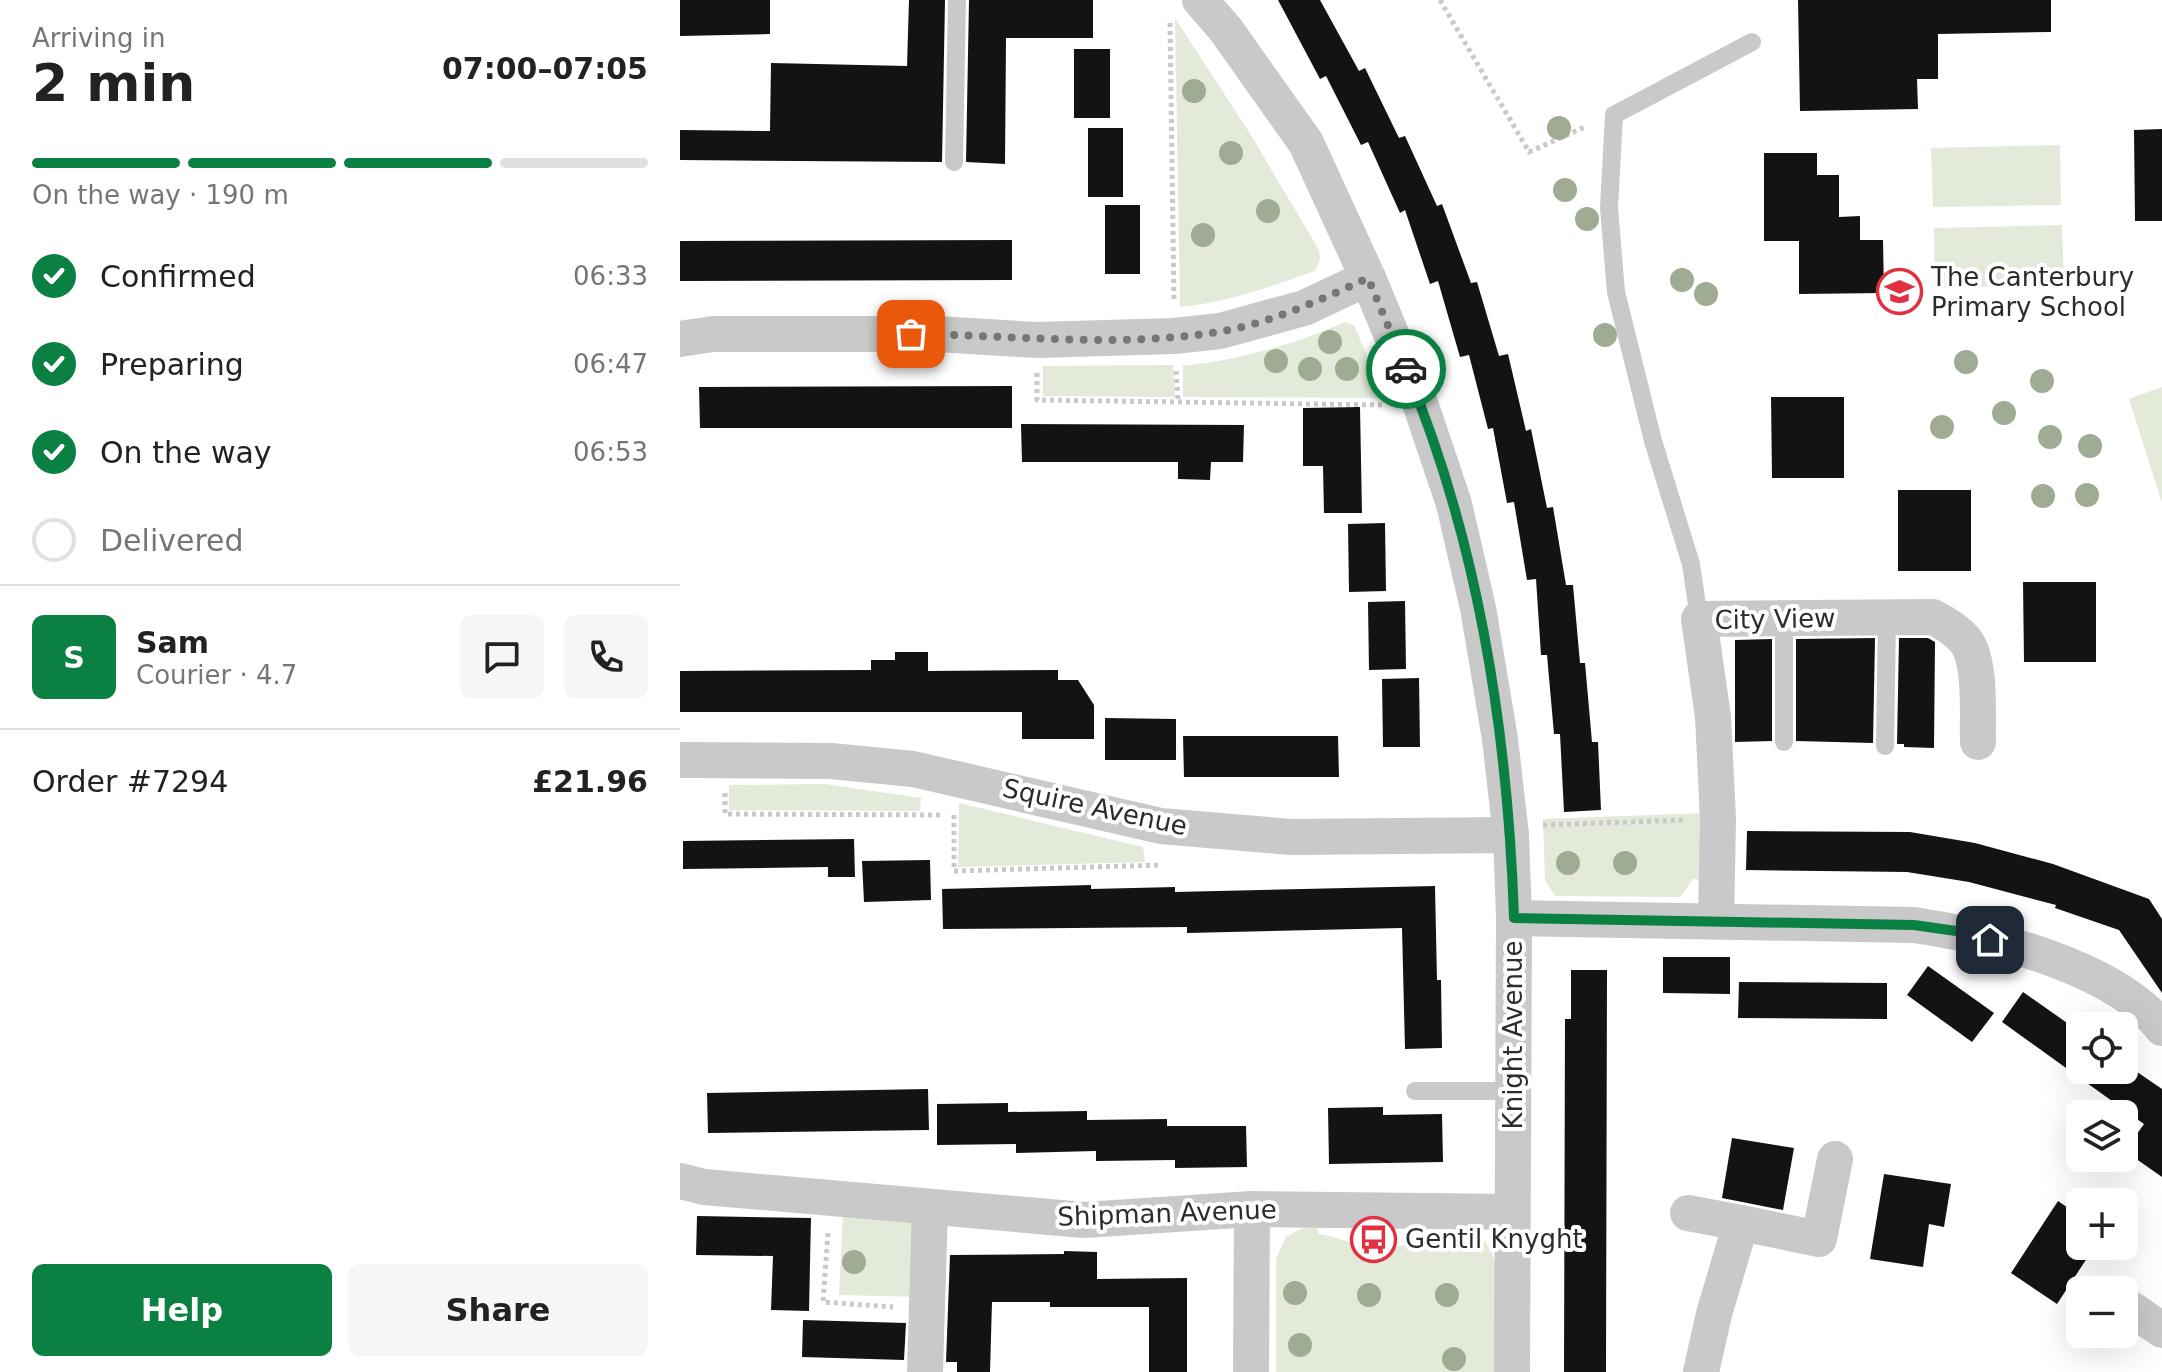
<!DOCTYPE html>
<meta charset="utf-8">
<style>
body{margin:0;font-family:"DejaVu Sans",sans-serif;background:#f6f6f6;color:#222;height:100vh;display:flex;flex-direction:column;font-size:30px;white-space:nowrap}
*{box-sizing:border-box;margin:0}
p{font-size:26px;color:#767676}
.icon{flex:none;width:44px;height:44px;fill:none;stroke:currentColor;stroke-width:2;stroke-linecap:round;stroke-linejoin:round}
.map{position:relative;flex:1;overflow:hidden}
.drawer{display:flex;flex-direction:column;background:#fff;width:680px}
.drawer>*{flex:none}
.fabs{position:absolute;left:1386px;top:1012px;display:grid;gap:16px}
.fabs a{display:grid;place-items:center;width:72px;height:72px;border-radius:12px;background:#fff;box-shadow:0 8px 32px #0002;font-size:40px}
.pin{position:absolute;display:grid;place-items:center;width:68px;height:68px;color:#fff;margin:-34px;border-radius:16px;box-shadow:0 4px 12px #0006}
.courier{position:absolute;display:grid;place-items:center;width:80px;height:80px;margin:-40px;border:6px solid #0b8043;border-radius:50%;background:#fff;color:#222;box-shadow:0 2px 10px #0007}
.headline em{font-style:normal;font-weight:700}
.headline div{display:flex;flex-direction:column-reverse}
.headline{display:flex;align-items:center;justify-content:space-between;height:136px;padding:0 32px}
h1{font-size:52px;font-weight:700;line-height:60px}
.bar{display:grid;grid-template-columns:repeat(4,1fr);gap:12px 8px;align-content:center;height:96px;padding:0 32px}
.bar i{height:10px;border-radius:6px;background:#e0e0e0}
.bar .current{background:#0b8043}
.bar p{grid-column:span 4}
.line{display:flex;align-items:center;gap:20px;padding:0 32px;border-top:2px solid #e0e0e0}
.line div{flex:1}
.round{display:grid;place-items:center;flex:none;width:84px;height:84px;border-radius:12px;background:#f6f6f6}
ol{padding:0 32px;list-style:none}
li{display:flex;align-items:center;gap:24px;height:88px}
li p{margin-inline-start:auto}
li .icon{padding:8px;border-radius:50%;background:#0b8043;color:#fff;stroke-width:4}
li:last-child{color:#767676}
li i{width:44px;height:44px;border:4px solid #e0e0e0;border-radius:50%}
.cta{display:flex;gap:16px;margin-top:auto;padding:16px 32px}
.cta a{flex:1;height:92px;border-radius:12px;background:#0b8043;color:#fff;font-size:32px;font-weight:700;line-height:92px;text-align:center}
.cta a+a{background:#f6f6f6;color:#222}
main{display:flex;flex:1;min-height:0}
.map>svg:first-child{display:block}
.green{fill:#e3eada}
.building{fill:#131313}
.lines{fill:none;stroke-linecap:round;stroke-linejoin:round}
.path{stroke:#c9c9c9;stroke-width:5;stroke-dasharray:4 4;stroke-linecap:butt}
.lane{stroke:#c9c9c9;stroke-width:18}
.street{stroke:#c9c9c9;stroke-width:36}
.tree{fill:#9fab93}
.done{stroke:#767676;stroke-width:8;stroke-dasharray:0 14.4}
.route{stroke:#0b8043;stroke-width:10}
.labels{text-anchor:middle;stroke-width:8;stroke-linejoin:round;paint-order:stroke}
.poi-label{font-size:26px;fill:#2c2c2c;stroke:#fff;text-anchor:start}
.street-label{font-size:26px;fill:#2c2c2c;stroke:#fff}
</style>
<main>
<section class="drawer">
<div class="headline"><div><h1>2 min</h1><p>Arriving in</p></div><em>07:00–07:05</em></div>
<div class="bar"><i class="current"></i><i class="current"></i><i class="current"></i><i></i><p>On the way · 190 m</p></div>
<ol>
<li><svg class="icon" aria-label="check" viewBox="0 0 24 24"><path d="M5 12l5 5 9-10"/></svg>Confirmed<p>06:33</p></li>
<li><svg class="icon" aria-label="check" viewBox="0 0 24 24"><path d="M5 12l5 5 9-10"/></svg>Preparing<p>06:47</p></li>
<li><svg class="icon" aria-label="check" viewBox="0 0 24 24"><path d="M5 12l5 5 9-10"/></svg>On the way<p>06:53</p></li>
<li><i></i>Delivered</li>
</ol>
<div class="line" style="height:144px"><b class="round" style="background:#0b8043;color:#fff">S</b><div><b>Sam</b><p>Courier · 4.7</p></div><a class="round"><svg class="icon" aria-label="chat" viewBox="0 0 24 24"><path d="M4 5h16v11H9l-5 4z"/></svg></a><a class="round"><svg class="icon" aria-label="phone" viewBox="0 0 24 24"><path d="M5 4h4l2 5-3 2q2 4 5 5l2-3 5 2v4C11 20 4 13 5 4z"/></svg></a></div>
<div class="line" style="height:104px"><div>Order #7294</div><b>£21.96</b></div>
<div class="cta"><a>Help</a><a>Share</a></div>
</section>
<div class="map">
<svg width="1482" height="1372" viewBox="0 0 1482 1372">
<rect width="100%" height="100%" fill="#fff"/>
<!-- green -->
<g class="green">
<path d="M495 18 569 132 639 250 640 260 635 271C590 287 548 302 500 307Z"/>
<path d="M1380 145 1381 205 1253 207 1251 148Z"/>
<path d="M1382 225 1384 285 1255 288 1254 228Z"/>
<path d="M665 322 674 325 705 398 503 397V366C559 360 613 345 665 322Z"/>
<path d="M493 365 495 397 363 396V366Z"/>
<path d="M1482 387V503L1449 399Z"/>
<path d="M145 784 241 798 240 811 49 810V785Z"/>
<path d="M279 803 463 847 465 862 278 867Z"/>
<path d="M1025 813 1023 880 1013 879 1000 897 875 896 865 880 863 819Z"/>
<path d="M163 1213 243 1219 240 1297 159 1295Z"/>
<path d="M764 1223C818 1231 819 1263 817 1308 817 1329 816 1351 816 1372H596V1259L606 1237 619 1230 636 1225 639 1234C654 1236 666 1242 681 1245 710 1252 740 1243 765 1229Z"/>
</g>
<!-- building -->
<g class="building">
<path d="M0 0H90V34L0 36Z"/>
<path d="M229 0H265L262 162 0 160V130L90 131 91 63 227 66Z"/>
<path d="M289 0H413V38H326L325 164 286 162Z"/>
<path d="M598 0H640L679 71 685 68 719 138 725 136 757 206 762 204 791 283 797 282 819 356 828 354 846 431 851 429 867 508 873 507 886 585H893L900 663H905L912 742H918L921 810 884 812 880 734H874L867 655H861L856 579 847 580 834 502 827 503 813 428 808 429 789 355 780 357 758 281 750 284 725 210 720 213 688 142 681 145 646 76 640 79Z"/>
<path d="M1118 0H1371V32L1258 34V79H1237L1238 109 1120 111Z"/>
<rect x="394" y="49" width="36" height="69"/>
<rect x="408" y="128" width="35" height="69"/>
<path d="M1482 129V221H1455L1454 130Z"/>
<path d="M1084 153H1137V175H1159V217L1180 216V240H1203L1204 293 1119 294V241H1084Z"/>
<rect x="425" y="205" width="35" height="69"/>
<path d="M332 240V280L0 281V241Z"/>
<path d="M332 386V428H20L19 387Z"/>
<path d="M1091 397H1164V478H1092Z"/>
<path d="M680 407 682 513H644L643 466H623V408Z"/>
<path d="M341 424 564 425 563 462H531L530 480 498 479V462H342Z"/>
<rect x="1218" y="490" width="73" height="81"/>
<path d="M705 523 706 591 669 592 668 524Z"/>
<path d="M1343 582H1416V662H1344Z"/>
<path d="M725 601 726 669 689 670 688 602Z"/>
<path d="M1195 638 1193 743 1116 741V639Z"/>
<path d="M1219 638H1248L1255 642 1254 748 1224 747V744H1217Z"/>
<path d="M1092 639V741L1055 742V640Z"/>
<path d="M215 652H248V671L378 670V680H398L414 705V739H342V712H0V671L191 670V660H215Z"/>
<path d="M739 678 740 747H703L702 679Z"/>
<path d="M425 718 496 719V760H425Z"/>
<path d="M503 736H658L659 777H504Z"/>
<path d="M1067 831 1230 832 1295 843 1373 864 1469 899 1482 919V993L1439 930 1375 908 1376 905 1289 882 1227 872 1066 870Z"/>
<path d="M174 839 175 877H148V867L3 869V841Z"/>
<path d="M250 860 251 900 184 902 182 861Z"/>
<path d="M411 885V889L495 887V892L755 886 757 980H761L762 1048 725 1049 722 928 507 933V927L263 929 262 889Z"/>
<path d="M983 957H1050V994L983 993Z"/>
<path d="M1248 966 1314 1013 1292 1042 1227 995Z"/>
<path d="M891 970H927L926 1372H884L885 1019H891Z"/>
<path d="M1059 982 1207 983V1019L1058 1018Z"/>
<path d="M1343 992 1400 1032V1070H1444V1063L1482 1089V1177L1445 1151 1464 1124 1322 1022Z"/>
<path d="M248 1089 249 1130 28 1133 27 1093Z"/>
<path d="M328 1103V1112L407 1111V1120L487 1119V1126H566L567 1167 495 1168V1160L416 1161V1151L336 1153V1144L257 1145V1104Z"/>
<path d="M703 1107V1115L762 1114 763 1162 649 1164 648 1108Z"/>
<path d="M1052 1138 1114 1148 1103 1210 1042 1198Z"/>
<path d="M1204 1174 1271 1184 1264 1227 1249 1224 1243 1267 1190 1259Z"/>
<path d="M1378 1201 1400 1216V1246H1415L1377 1304 1331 1273Z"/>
<path d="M17 1216 131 1218 129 1311 91 1310 93 1256 16 1255Z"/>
<path d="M384 1251 417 1252V1279L507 1278V1372H469V1307H370V1302H312L310 1372H277V1362H266L270 1255 384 1254Z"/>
<path d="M123 1320 226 1323 224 1360 122 1357Z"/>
</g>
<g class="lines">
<!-- path -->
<g class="path">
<path d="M760 0 849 152 907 126"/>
<path d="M490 23 494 301"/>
<path d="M496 371 498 401"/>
<path d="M357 373V400L704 405"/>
<path d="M45 793V814L263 815"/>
<path d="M274 815V871L481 865"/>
<path d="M863 825 1005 820"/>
<path d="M148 1233 143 1302 213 1307"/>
</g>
<!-- lane -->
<g class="lane">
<path d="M274 162 277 0"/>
<path d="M1019 619 1011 564 973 441 936 292 929 208 934 115 1072 42"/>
<path d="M1104 742V618"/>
<path d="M1205 746 1207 617"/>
<path d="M735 1091H833"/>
</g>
<!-- street -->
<g class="street">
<path d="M520 0 546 30 626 143 688 278 741 406 774 504 798 608 820 739 831 835 834 918 832 1372"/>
<path d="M0 339 33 334H256L357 340 494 336 540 331 624 308 688 278"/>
<path d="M0 760 151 761 233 769 481 826 611 837 831 835"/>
<path d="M834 918 1234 925C1309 936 1434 966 1482 1028"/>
<path d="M1036 920 1038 819 1033 717 1019 619 1253 617C1265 623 1276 630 1285 640 1302 662 1297 715 1298 742"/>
<path d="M0 1181 24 1187 404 1220 572 1209 832 1212"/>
<path d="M1008 1213 1061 1223"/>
<path d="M1444 1304 1482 1330"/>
<path d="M245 1372 250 1208"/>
<path d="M571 1372 572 1209"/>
<path d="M1021 1372 1034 1314 1061 1223 1139 1239 1155 1159"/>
</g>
</g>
<!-- trees -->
<g class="tree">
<circle cx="514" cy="91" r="12"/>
<circle cx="879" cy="128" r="12"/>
<circle cx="551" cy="153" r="12"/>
<circle cx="885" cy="190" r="12"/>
<circle cx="588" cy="211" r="12"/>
<circle cx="907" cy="219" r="12"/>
<circle cx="523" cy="235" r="12"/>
<circle cx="1002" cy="280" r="12"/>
<circle cx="1026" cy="294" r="12"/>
<circle cx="925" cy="335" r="12"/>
<circle cx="650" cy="342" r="12"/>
<circle cx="596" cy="361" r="12"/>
<circle cx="1286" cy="362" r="12"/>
<circle cx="630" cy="369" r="12"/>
<circle cx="667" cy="369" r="12"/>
<circle cx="1362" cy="381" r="12"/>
<circle cx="1324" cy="413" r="12"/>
<circle cx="1262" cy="427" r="12"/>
<circle cx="1370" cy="437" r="12"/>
<circle cx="1410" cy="446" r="12"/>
<circle cx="1407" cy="495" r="12"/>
<circle cx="1363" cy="496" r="12"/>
<circle cx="888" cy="863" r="12"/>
<circle cx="945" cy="863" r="12"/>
<circle cx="174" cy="1262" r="12"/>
<circle cx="615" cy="1293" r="12"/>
<circle cx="689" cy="1295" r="12"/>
<circle cx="767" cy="1295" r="12"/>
<circle cx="620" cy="1345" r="12"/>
<circle cx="774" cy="1359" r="12"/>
</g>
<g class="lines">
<!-- done -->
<path class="done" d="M231 334C332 335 437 348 538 332 591 323 640 300 688 278L726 369"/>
<!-- route -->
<path class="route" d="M726 369C798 541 828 733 834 918L1234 925 1283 932 1310 940"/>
</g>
<!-- icons -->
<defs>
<symbol id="school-ring" viewBox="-11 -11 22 22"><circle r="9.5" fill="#fff" stroke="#e13141" stroke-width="1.5"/><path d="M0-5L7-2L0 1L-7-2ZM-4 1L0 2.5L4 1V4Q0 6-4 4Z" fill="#e13141"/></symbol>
<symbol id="bus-ring" viewBox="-11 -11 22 22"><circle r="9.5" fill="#fff" stroke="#e13141" stroke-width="1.5"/><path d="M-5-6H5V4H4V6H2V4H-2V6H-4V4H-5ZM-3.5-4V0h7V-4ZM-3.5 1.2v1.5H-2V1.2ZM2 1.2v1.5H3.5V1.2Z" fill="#e13141"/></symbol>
</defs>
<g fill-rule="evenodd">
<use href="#school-ring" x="1194" y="266" width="51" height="51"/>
<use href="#bus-ring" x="668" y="1214" width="51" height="51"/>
</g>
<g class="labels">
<!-- poi labels -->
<g class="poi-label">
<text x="1251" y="286">The Canterbury<tspan x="1251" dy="30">Primary School</tspan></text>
<text x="725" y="1248">Gentil Knyght</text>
</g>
<!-- street labels -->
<g class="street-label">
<text transform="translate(1095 619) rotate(-1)" y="9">City View</text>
<text transform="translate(415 807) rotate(12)" y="9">Squire Avenue</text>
<text transform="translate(833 1035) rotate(-90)" y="9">Knight Avenue</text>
<text transform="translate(487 1213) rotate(-2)" y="9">Shipman Avenue</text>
</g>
</g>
</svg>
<div class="fabs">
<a><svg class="icon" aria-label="locate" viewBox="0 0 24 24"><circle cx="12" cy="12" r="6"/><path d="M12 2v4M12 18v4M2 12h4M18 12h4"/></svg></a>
<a><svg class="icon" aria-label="layers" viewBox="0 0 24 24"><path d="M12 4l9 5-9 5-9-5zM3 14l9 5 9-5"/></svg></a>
<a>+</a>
<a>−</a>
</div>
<div class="pin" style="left:231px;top:334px;background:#ea580c"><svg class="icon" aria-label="bag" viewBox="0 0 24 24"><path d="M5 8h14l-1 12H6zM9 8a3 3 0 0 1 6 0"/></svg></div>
<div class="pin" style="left:1310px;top:940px;background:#1f2937"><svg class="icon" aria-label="home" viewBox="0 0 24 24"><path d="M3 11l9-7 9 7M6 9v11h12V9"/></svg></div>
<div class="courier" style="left:726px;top:369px"><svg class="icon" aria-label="car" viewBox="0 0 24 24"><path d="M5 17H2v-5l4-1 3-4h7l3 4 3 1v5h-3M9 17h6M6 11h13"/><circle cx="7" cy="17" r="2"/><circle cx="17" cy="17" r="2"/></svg></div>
</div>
</main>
